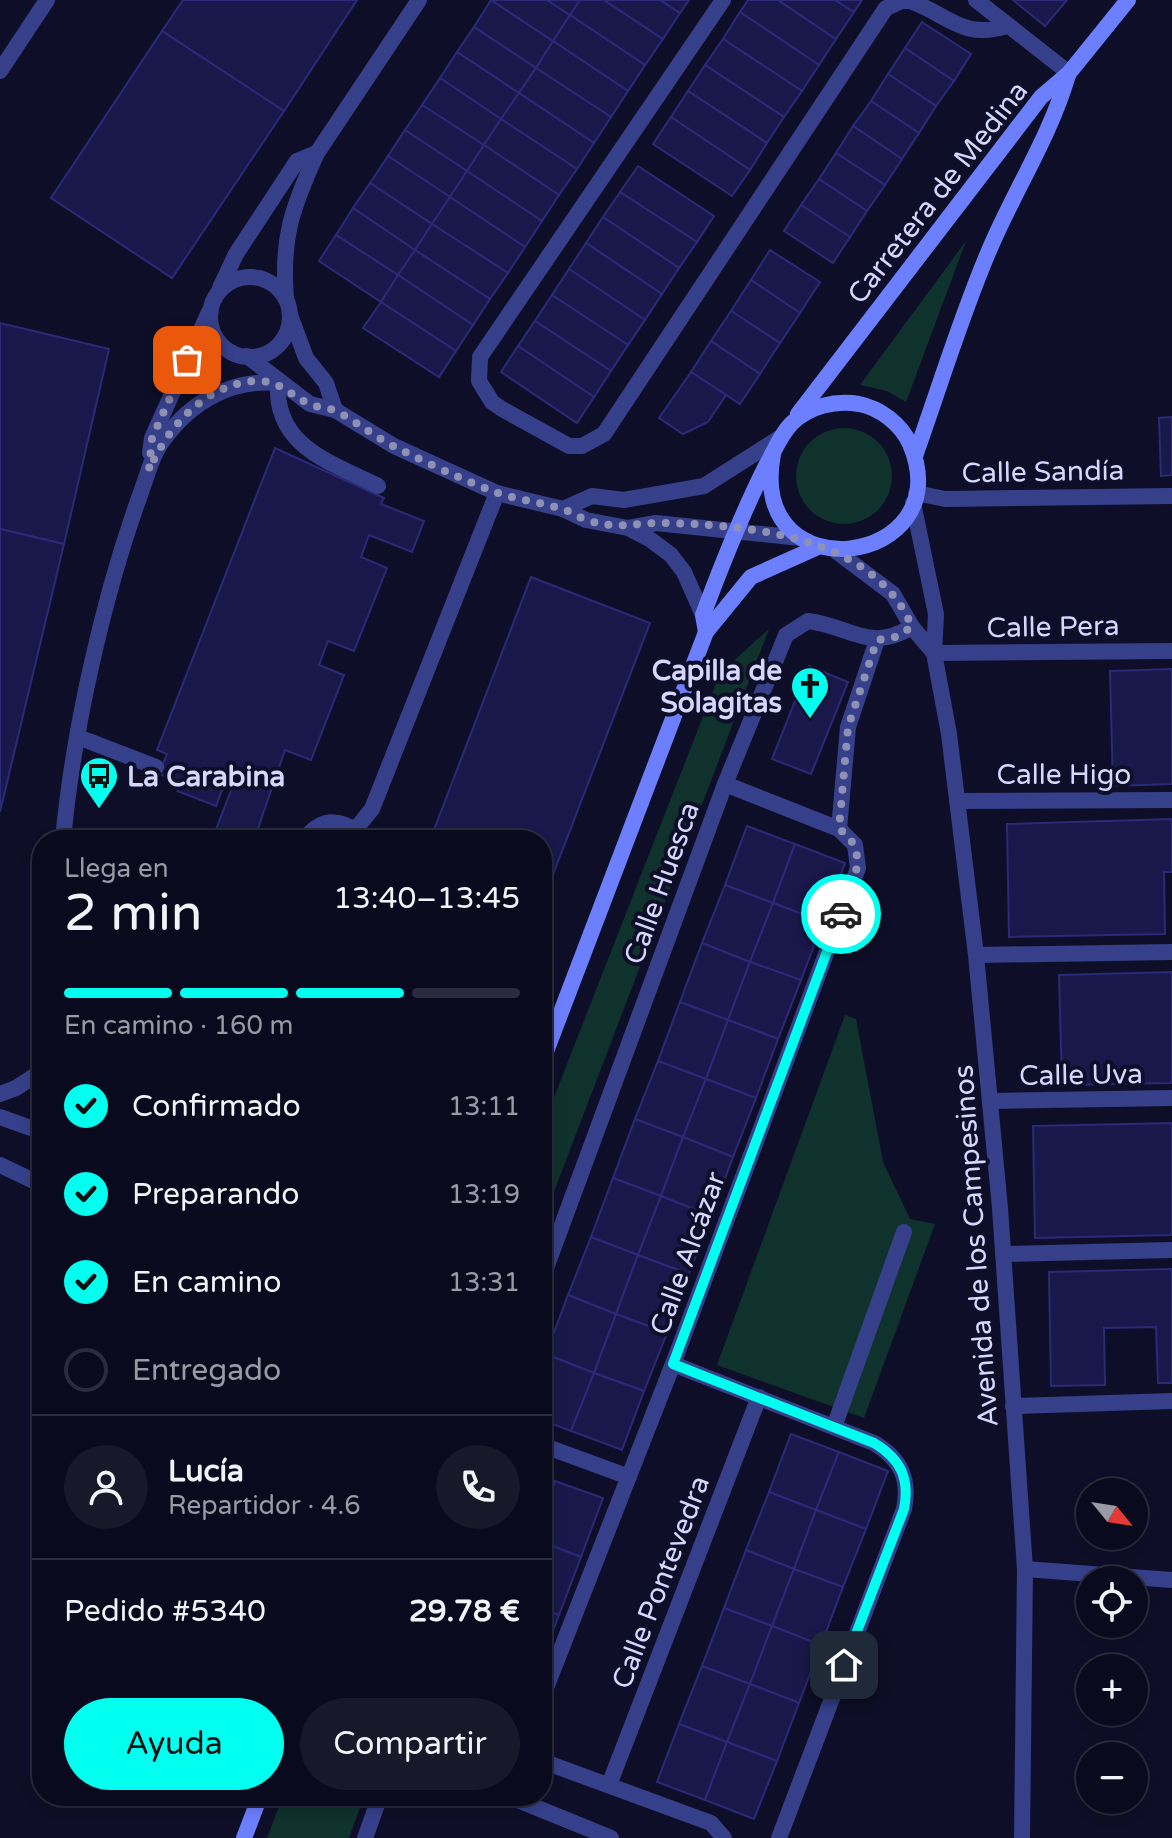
<!DOCTYPE html>
<html lang="es">
<meta charset="utf-8">
<style>
body{margin:0;font-family:"Varela Round",sans-serif;background:#18182b;color:#f1f3f6;height:100vh;display:flex;flex-direction:column;font-size:30px;white-space:nowrap}
*{box-sizing:border-box;margin:0}
p{font-size:26px;color:#999aa4}
.icon{flex:none;width:44px;height:44px;fill:none;stroke:currentColor;stroke-width:2;stroke-linecap:round;stroke-linejoin:round}
.map{position:relative;flex:1;overflow:hidden}
.panel{position:absolute;left:32px;top:830px;width:520px;height:976px;display:flex;flex-direction:column;background:#0a0a1e;border-radius:32px;box-shadow:0 4px 12px #0003,0 0 0 2px #2a2b3c}
.panel>*{flex:none}
.needle{width:52px;rotate:120deg}
.tools{position:absolute;left:1076px;top:1478px;display:grid;gap:16px}
.tools a{display:grid;place-items:center;width:72px;height:72px;border-radius:50%;background:#0a0a1e;box-shadow:0 4px 12px #0003,0 0 0 2px #2a2b3c;font-size:40px}
.pin{position:absolute;display:grid;place-items:center;width:68px;height:68px;color:#fff;margin:-34px;border-radius:16px;box-shadow:0 4px 12px #0006}
.courier{position:absolute;display:grid;place-items:center;width:80px;height:80px;margin:-40px;border:6px solid #01ffef;border-radius:50%;background:#fff;color:#222;box-shadow:0 2px 10px #0007}
.head em{font-style:normal;font-weight:600}
.head div{display:flex;flex-direction:column-reverse}
.head{display:flex;align-items:center;justify-content:space-between;height:136px;padding:0 32px}
h1{font-size:52px;font-weight:600;line-height:60px}
.bar{display:grid;grid-template-columns:repeat(4,1fr);gap:12px 8px;align-content:center;height:96px;padding:0 32px}
.bar i{height:10px;border-radius:6px;background:#2a2b3c}
.bar .selected{background:#01ffef}
.bar p{grid-column:span 4}
.line{display:flex;align-items:center;gap:20px;padding:0 32px;border-top:2px solid #2a2b3c}
.line div{flex:1}
.round{display:grid;place-items:center;flex:none;width:84px;height:84px;border-radius:42px;background:#18182b}
ol{padding:0 32px;list-style:none}
li{display:flex;align-items:center;gap:24px;height:88px}
li p{margin-inline-start:auto}
li .icon{padding:8px;border-radius:50%;background:#01ffef;color:#111;stroke-width:4}
li:last-child{color:#999aa4}
li i{width:44px;height:44px;border:4px solid #2a2b3c;border-radius:50%}
.primary-button{display:flex;gap:16px;margin-top:auto;padding:16px 32px}
.primary-button a{flex:1;height:92px;border-radius:48px;background:#01ffef;color:#111;font-size:32px;font-weight:600;line-height:92px;text-align:center}
.primary-button a+a{background:#18182b;color:#f1f3f6}
.map>svg:first-child{display:block}
.green{fill:#10322c}
.building{fill:#1a184a;stroke:#2c2978;stroke-width:2}
.lines{fill:none;stroke-linecap:round;stroke-linejoin:round}
.service{stroke:#36408a;stroke-width:16}
.minor{stroke:#36408a;stroke-width:16}
.secondary{stroke:#6c80ff;stroke-width:16}
.done{stroke:#8f91b4;stroke-width:8;stroke-dasharray:0 14.4}
.route{stroke:#01ffef;stroke-width:10}
.labels{text-anchor:middle;stroke-width:8;stroke-linejoin:round;paint-order:stroke}
.street-label{font-size:28px;fill:#d5d7ff;stroke:#0e0e28}
.poi-label{font-size:28px;font-weight:bold;fill:#d5d7ff;stroke:#0e0e28;text-anchor:end}
</style>
<div class="map">
<svg width="1172" height="1838" viewBox="0 0 1172 1838">
<rect width="100%" height="100%" fill="#0e0e28"/>
<!-- green -->
<g class="green">
<path d="M966 241 906 402 887 391 860 385Z"/>
<circle cx="844" cy="476" r="48"/>
<path d="M769 629 542 1223V1128L720 673Z"/>
<path d="M845 1015 856 1019 883 1162 910 1219 935 1224 864 1418 717 1365Z"/>
<path d="M283 1796H364L349 1838H267Z"/>
</g>
<!-- building -->
<g class="building">
<path d="M183 0H357L284 111 162 31Z"/>
<path d="M491 0 553 41 536 68 474 27Z"/>
<path d="M491 0H547L570 15 553 41Z"/>
<path d="M547 0H580L570 15Z"/>
<path d="M580 0H604L663 39 645 65 570 15Z"/>
<path d="M604 0H660L680 13 663 39Z"/>
<path d="M660 0H689L680 13Z"/>
<path d="M748 0H778L836 39 819 65 740 12Z"/>
<path d="M778 0H835L854 12 836 39Z"/>
<path d="M835 0H862L854 12Z"/>
<path d="M1013 0H1067L1045 26Z"/>
<path d="M740 12 819 65 802 91 723 39Z"/>
<path d="M570 15 645 65 628 91 553 41Z"/>
<path d="M922 22 971 54 954 81 905 48Z"/>
<path d="M474 27 536 68 519 93 457 52Z"/>
<path d="M162 31 284 111 172 278 51 198Z"/>
<path d="M723 39 802 91 784 117 705 65Z"/>
<path d="M553 41 628 91 611 117 536 68Z"/>
<path d="M905 48 954 81 936 106 888 74Z"/>
<path d="M457 52 519 93 501 119 440 78Z"/>
<path d="M705 65 784 117 767 143 688 91Z"/>
<path d="M536 68 611 117 594 143 519 93Z"/>
<path d="M888 74 936 106 919 133 871 101Z"/>
<path d="M440 78 501 119 484 145 422 105Z"/>
<path d="M688 91 767 143 750 170 671 117Z"/>
<path d="M519 93 594 143 577 169 501 119Z"/>
<path d="M871 101 919 133 902 159 853 126Z"/>
<path d="M422 105 484 145 467 171 405 130Z"/>
<path d="M671 117 750 170 732 196 653 144Z"/>
<path d="M501 119 577 169 559 195 484 145Z"/>
<path d="M853 126 902 159 885 185 836 153Z"/>
<path d="M405 130 467 171 450 197 388 156Z"/>
<path d="M484 145 559 195 542 221 467 171Z"/>
<path d="M836 153 885 185 867 211 819 179Z"/>
<path d="M388 156 450 197 432 224 370 183Z"/>
<path d="M638 166 714 216 697 242 620 192Z"/>
<path d="M467 171 542 221 525 247 450 197Z"/>
<path d="M819 179 867 211 850 237 801 205Z"/>
<path d="M370 183 432 224 415 250 353 208Z"/>
<path d="M620 192 697 242 679 268 603 217Z"/>
<path d="M450 197 525 247 508 273 432 224Z"/>
<path d="M801 205 850 237 833 263 784 231Z"/>
<path d="M353 208 415 250 398 275 336 235Z"/>
<path d="M603 217 679 268 662 294 586 243Z"/>
<path d="M432 224 508 273 490 299 415 250Z"/>
<path d="M336 235 398 275 381 302 319 261Z"/>
<path d="M586 243 662 294 645 320 569 269Z"/>
<path d="M415 250 490 299 473 325 398 275Z"/>
<path d="M770 250 820 282 800 313 751 280Z"/>
<path d="M569 269 645 320 628 345 552 295Z"/>
<path d="M398 275 473 325 456 351 381 302Z"/>
<path d="M751 280 800 313 780 343 731 311Z"/>
<path d="M552 295 628 345 611 371 535 321Z"/>
<path d="M381 302 456 351 439 377 363 328Z"/>
<path d="M731 311 780 343 760 374 711 341Z"/>
<path d="M535 321 611 371 594 397 518 346Z"/>
<path d="M0 323 109 349 64 544 0 529Z"/>
<path d="M711 341 760 374 740 404 691 372Z"/>
<path d="M518 346 594 397 577 423 501 372Z"/>
<path d="M691 372 726 395 708 422 683 434 659 418Z"/>
<path d="M1172 417V475L1161 476 1159 418Z"/>
<path d="M275 448 384 498 381 504 424 521 412 552 369 535 361 557 387 568 354 651 328 641 319 665 344 675 311 760 285 750 254 840H236L215 832 232 788 224 785 216 806 177 791 180 782 159 774 167 754 157 750Z"/>
<path d="M0 529 64 544 0 812Z"/>
<path d="M531 577 650 623 542 903V840H430Z"/>
<path d="M809 666 848 682 811 774 772 759Z"/>
<path d="M1172 669V784L1113 786 1110 671Z"/>
<path d="M1172 819V872H1164L1165 934 1009 937 1007 824Z"/>
<path d="M747 826 795 844 773 903 725 885Z"/>
<path d="M795 844 845 863 823 922 773 903Z"/>
<path d="M725 885 773 903 750 962 702 943Z"/>
<path d="M773 903 823 922 801 980 750 962Z"/>
<path d="M702 943 750 962 728 1020 680 1002Z"/>
<path d="M750 962 801 980 778 1039 728 1020Z"/>
<path d="M1172 972V1083L1062 1085 1059 975Z"/>
<path d="M680 1002 728 1020 706 1079 658 1061Z"/>
<path d="M728 1020 778 1039 756 1098 706 1079Z"/>
<path d="M658 1061 706 1079 683 1137 635 1119Z"/>
<path d="M706 1079 756 1098 733 1157 683 1137Z"/>
<path d="M635 1119 683 1137 661 1196 613 1178Z"/>
<path d="M1172 1123V1235L1035 1238 1033 1126Z"/>
<path d="M683 1137 733 1157 711 1216 661 1196Z"/>
<path d="M613 1178 661 1196 638 1255 591 1237Z"/>
<path d="M661 1196 711 1216 689 1274 638 1255Z"/>
<path d="M591 1237 638 1255 616 1314 568 1295Z"/>
<path d="M638 1255 689 1274 667 1333 616 1314Z"/>
<path d="M1172 1269V1383H1158L1156 1327 1104 1328 1105 1385 1051 1386 1049 1272Z"/>
<path d="M568 1295 616 1314 594 1373 546 1354Z"/>
<path d="M616 1314 667 1333 644 1391 594 1373Z"/>
<path d="M546 1354 594 1373 571 1431 542 1420V1364Z"/>
<path d="M594 1373 644 1391 622 1450 571 1431Z"/>
<path d="M791 1434 839 1452 816 1510 769 1492Z"/>
<path d="M839 1452 888 1471 866 1529 816 1510Z"/>
<path d="M542 1476 555 1481 542 1515Z"/>
<path d="M555 1481 603 1498 581 1557 542 1542V1515Z"/>
<path d="M769 1492 816 1510 794 1569 746 1550Z"/>
<path d="M816 1510 866 1529 843 1587 794 1569Z"/>
<path d="M542 1542 581 1557 559 1615 542 1609Z"/>
<path d="M746 1550 794 1569 772 1626 724 1608Z"/>
<path d="M794 1569 843 1587 821 1645 772 1626Z"/>
<path d="M724 1608 772 1626 750 1684 702 1666Z"/>
<path d="M542 1609 559 1615 542 1660Z"/>
<path d="M772 1626 821 1645 799 1703 750 1684Z"/>
<path d="M702 1666 750 1684 727 1742 679 1724Z"/>
<path d="M750 1684 799 1703 777 1761 727 1742Z"/>
<path d="M679 1724 727 1742 705 1800 657 1782Z"/>
<path d="M727 1742 777 1761 754 1819 705 1800Z"/>
</g>
<g class="lines">
<!-- service -->
<g class="service">
<path d="M723 0 480 357 479 381 492 402 502 409 569 446H582L604 434 886 8 902 1H910C949 15 963 40 1007 26"/>
<path d="M278 383C274 446 330 462 378 486"/>
<path d="M78 737 156 767"/>
<path d="M834 1427 904 1232"/>
</g>
<!-- minor -->
<g class="minor">
<path d="M976 0 1069 73"/>
<path d="M0 71 47 0"/>
<circle cx="250" cy="317" r="40"/>
<path d="M220 288 236 254 297 161 317 153"/>
<path d="M286 299C281 238 292 208 317 153L419 0"/>
<path d="M290 315 306 358 326 383 335 410"/>
<path d="M247 356 310 404 335 410 394 446 497 493 563 509 586 520 628 528 651 540 671 555 684 572 703 615"/>
<path d="M150 453 152 438 209 312"/>
<path d="M916 493 945 499 1172 496"/>
<path d="M913 503 936 614 934 653 949 734 976 955 1000 1208 1025 1569 1022 1838"/>
<path d="M563 509 592 496 624 500 704 486 781 437"/>
<path d="M628 528 656 523 801 538"/>
<path d="M836 551 893 594 912 627 934 653"/>
<path d="M934 653 1172 651"/>
<path d="M957 801 1172 800"/>
<path d="M839 829 848 727 877 640"/>
<path d="M355 830 372 809 497 493"/>
<path d="M63 840C73 731 103 598 140 495 147 477 152 454 164 439 192 401 231 379 278 383"/>
<path d="M305 840C319 816 348 817 362 840"/>
<path d="M976 955 1172 952"/>
<path d="M0 1094 16 1088 42 1071"/>
<path d="M991 1101 1172 1098"/>
<path d="M0 1117 42 1132"/>
<path d="M0 1165 42 1185"/>
<path d="M1003 1254 1172 1250"/>
<path d="M542 1279 725 784 786 635 808 621C851 626 868 653 912 627"/>
<path d="M673 1364 874 1443C901 1459 910 1479 904 1509L779 1838"/>
<path d="M1013 1406 1172 1401"/>
<path d="M542 1445 629 1477"/>
<path d="M1025 1569 1172 1580"/>
<path d="M542 1698 673 1364 858 868 855 845 839 829 725 784"/>
<path d="M542 1761 711 1823 724 1838"/>
<path d="M609 1785 759 1397"/>
<path d="M508 1796 611 1838"/>
<path d="M365 1838 380 1796"/>
</g>
<!-- secondary -->
<g class="secondary">
<path d="M798 414 1041 97 1069 73 1128 0"/>
<path d="M915 456C939 389 960 319 988 253 1013 193 1050 137 1068 75"/>
<path d="M706 632 703 615C722 564 742 513 767 464 775 450 780 435 792 423 810 406 835 400 859 404 880 408 901 424 910 444 962 567 746 596 773 454"/>
<path d="M542 1062 706 632 751 577 818 547"/>
<path d="M244 1838 260 1796"/>
</g>
</g>
<g class="lines">
<!-- done -->
<path class="done" d="M187 360 152 438 149 470C167 428 205 384 255 381 279 380 289 394 309 404 318 408 329 407 338 412 358 423 375 437 395 447 427 463 461 479 495 492 515 499 538 502 559 508 569 510 577 517 587 520 617 530 631 523 658 523 745 524 874 535 912 627L895 637 877 640 848 727 839 829C872 852 852 883 841 914"/>
<!-- route -->
<path class="route" d="M841 914 673 1364 874 1443C901 1459 910 1479 904 1509L844 1665"/>
</g>
<!-- icons -->
<defs>
<symbol id="church-pin" viewBox="-11 -11 22 30"><path d="M0 17L-7.5 6A9.5 9.5 0 1 1 7.5 6Z" fill="#01ffef" stroke="#0e0e28"/><path d="M-1.2-6h2.4v3.5h3.3v2.4h-3.3V6h-2.4V-.1h-3.3v-2.4h3.3Z" fill="#111"/></symbol>
<symbol id="bus-pin" viewBox="-11 -11 22 30"><path d="M0 17L-7.5 6A9.5 9.5 0 1 1 7.5 6Z" fill="#01ffef" stroke="#0e0e28"/><path d="M-5-6H5V4H4V6H2V4H-2V6H-4V4H-5ZM-3.5-4V0h7V-4ZM-3.5 1.2v1.5H-2V1.2ZM2 1.2v1.5H3.5V1.2Z" fill="#111"/></symbol>
</defs>
<g fill-rule="evenodd">
<use href="#church-pin" x="788" y="664" width="44" height="60"/>
<use href="#bus-pin" x="77" y="754" width="44" height="60"/>
</g>
<g class="labels">
<!-- street labels -->
<g class="street-label">
<text transform="translate(937 192) rotate(-52)" y="10">Carretera de Medina</text>
<text transform="translate(1043 471) rotate(-1)" y="10">Calle Sandía</text>
<text transform="translate(1053 626) rotate(-1)" y="10">Calle Pera</text>
<text x="1064" y="784">Calle Higo</text>
<text transform="translate(661 883) rotate(-70)" y="10">Calle Huesca</text>
<text transform="translate(1081 1074) rotate(-1)" y="10">Calle Uva</text>
<text transform="translate(975 1246) rotate(-94)" y="10">Avenida de los Campesinos</text>
<text transform="translate(687 1253) rotate(-70)" y="10">Calle Alcázar</text>
<text transform="translate(660 1582) rotate(-69)" y="10">Calle Pontevedra</text>
</g>
<!-- poi labels -->
<g class="poi-label">
<text x="782" y="680">Capilla de<tspan x="782" dy="32">Solagitas</tspan></text>
<text x="127" y="786" text-anchor="start">La Carabina</text>
</g>
</g>
</svg>
<div class="tools">
<a><svg class="needle" viewBox="-14 -14 28 28"><path d="M0-13l5 13h-10z" fill="#e53935"/><path d="M0 13l5-13h-10z" fill="#999aa4"/></svg></a>
<a><svg class="icon" aria-label="locate" viewBox="0 0 24 24"><circle cx="12" cy="12" r="6"/><path d="M12 2v4M12 18v4M2 12h4M18 12h4"/></svg></a>
<a>+</a>
<a>−</a>
</div>
<div class="pin" style="left:187px;top:360px;background:#ea580c"><svg class="icon" aria-label="bag" viewBox="0 0 24 24"><path d="M5 8h14l-1 12H6zM9 8a3 3 0 0 1 6 0"/></svg></div>
<div class="pin" style="left:844px;top:1665px;background:#1f2937"><svg class="icon" aria-label="home" viewBox="0 0 24 24"><path d="M3 11l9-7 9 7M6 9v11h12V9"/></svg></div>
<div class="courier" style="left:841px;top:914px"><svg class="icon" aria-label="car" viewBox="0 0 24 24"><path d="M5 17H2v-5l4-1 3-4h7l3 4 3 1v5h-3M9 17h6M6 11h13"/><circle cx="7" cy="17" r="2"/><circle cx="17" cy="17" r="2"/></svg></div>
<section class="panel">
<div class="head"><div><h1>2 min</h1><p>Llega en</p></div><em>13:40–13:45</em></div>
<div class="bar"><i class="selected"></i><i class="selected"></i><i class="selected"></i><i></i><p>En camino · 160 m</p></div>
<ol>
<li><svg class="icon" aria-label="check" viewBox="0 0 24 24"><path d="M5 12l5 5 9-10"/></svg>Confirmado<p>13:11</p></li>
<li><svg class="icon" aria-label="check" viewBox="0 0 24 24"><path d="M5 12l5 5 9-10"/></svg>Preparando<p>13:19</p></li>
<li><svg class="icon" aria-label="check" viewBox="0 0 24 24"><path d="M5 12l5 5 9-10"/></svg>En camino<p>13:31</p></li>
<li><i></i>Entregado</li>
</ol>
<div class="line" style="height:144px"><a class="round"><svg class="icon" aria-label="person" viewBox="0 0 24 24"><circle cx="12" cy="8" r="4"/><path d="M4 21q1-7 8-7t8 7"/></svg></a><div><b>Lucía</b><p>Repartidor · 4.6</p></div><a class="round"><svg class="icon" aria-label="phone" viewBox="0 0 24 24"><path d="M5 4h4l2 5-3 2q2 4 5 5l2-3 5 2v4C11 20 4 13 5 4z"/></svg></a></div>
<div class="line" style="height:104px"><div>Pedido #5340</div><b>29.78 €</b></div>
<div class="primary-button"><a>Ayuda</a><a>Compartir</a></div>
</section>
</div>
